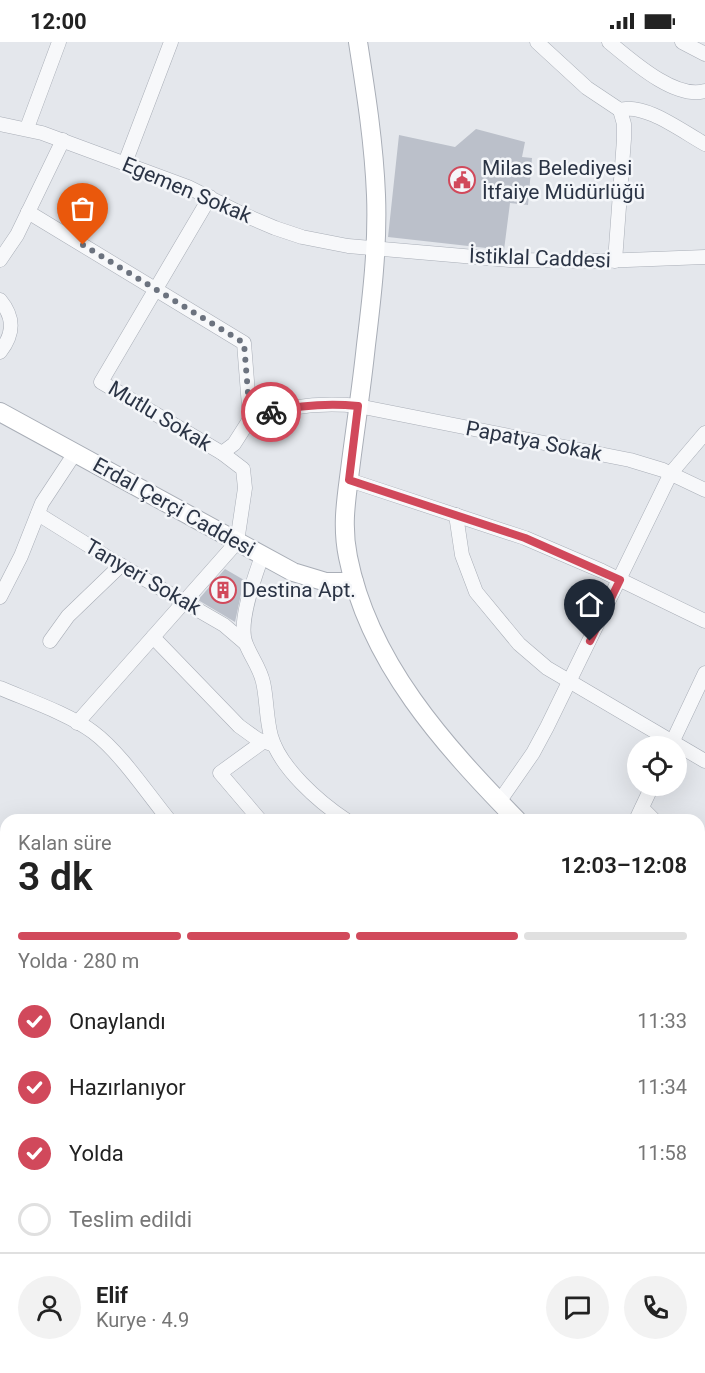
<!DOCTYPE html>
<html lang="tr">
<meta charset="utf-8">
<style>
body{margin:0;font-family:Roboto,sans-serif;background:#f2f2f2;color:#222;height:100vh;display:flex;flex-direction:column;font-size:22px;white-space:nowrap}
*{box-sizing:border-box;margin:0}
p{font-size:20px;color:#767676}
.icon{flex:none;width:33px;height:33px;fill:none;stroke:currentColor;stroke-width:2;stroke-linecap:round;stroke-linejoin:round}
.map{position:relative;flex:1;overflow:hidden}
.side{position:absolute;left:0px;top:772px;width:705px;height:560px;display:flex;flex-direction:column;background:#fff;border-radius:18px 18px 0 0;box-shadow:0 6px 24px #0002}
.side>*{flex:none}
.controls{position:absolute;left:627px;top:694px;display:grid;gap:12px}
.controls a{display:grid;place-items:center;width:60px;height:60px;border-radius:50%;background:#fff;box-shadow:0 6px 24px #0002;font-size:30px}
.pin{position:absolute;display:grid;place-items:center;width:51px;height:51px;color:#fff;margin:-62px -26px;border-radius:50% 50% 50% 0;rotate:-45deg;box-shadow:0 0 6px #0007}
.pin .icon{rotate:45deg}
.courier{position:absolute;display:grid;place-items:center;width:60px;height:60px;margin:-30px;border:4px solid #d1495b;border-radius:50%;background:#fff;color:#222;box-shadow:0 2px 8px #0007}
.overview em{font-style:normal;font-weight:600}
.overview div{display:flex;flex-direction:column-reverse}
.overview{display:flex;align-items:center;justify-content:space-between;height:102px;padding:0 18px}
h1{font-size:39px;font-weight:600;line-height:45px}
.bar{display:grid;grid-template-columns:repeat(4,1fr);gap:9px 6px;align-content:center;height:72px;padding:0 18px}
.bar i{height:8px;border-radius:4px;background:#e0e0e0}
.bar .selected{background:#d1495b}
.bar p{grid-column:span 4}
.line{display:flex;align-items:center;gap:15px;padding:0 18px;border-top:2px solid #e0e0e0}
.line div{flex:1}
.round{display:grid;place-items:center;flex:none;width:63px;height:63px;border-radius:32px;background:#f2f2f2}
ol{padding:0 18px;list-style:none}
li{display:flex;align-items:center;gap:18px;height:66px}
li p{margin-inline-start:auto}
li .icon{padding:6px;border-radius:50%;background:#d1495b;color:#fff;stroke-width:4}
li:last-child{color:#767676}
li i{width:33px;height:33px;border:3px solid #e0e0e0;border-radius:50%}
.status{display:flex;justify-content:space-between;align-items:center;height:42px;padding:0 30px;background:#fff;direction:ltr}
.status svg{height:16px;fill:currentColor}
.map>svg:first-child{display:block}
.building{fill:#bbc0ca}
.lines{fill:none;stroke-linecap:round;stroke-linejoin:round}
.street-casing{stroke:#a9aeb7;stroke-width:15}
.secondary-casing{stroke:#a9aeb7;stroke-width:20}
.street{stroke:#f7f8fa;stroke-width:14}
.secondary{stroke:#fff;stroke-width:18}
.done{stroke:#6c737f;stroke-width:6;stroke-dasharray:0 10.8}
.route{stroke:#d1495b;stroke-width:8}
.labels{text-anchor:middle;stroke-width:5;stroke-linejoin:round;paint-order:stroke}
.poi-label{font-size:21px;fill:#2b3445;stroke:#f4f6f9;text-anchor:start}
.street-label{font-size:21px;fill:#2b3445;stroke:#f4f6f9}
</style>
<div class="status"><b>12:00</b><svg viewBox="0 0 49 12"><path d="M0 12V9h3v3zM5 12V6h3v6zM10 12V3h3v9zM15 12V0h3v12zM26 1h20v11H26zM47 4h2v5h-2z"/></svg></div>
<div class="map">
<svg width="705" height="1331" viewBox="0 0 705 1331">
<rect width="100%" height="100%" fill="#e4e7ec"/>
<!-- building -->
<g class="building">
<path d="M476 87 525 100 522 115 532 116 528 163 510 161 504 208 388 195 399 93 455 105Z"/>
<path d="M225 527 244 538 235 580 198 558Z"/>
</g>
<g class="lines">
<defs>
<g id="street">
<path d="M537 0 587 46 620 68C644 60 683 90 705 102"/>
<path d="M609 0C631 18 675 58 705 49"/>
<path d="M682 0 705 12"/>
<path d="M0 82 42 91 188 145 242 172 275 186 302 195 348 204 510 218 601 219 705 215"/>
<path d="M27 86 59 0"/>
<path d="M125 121 171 0"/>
<path d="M28 170 244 301 250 377C286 364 321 360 358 364L630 418 663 428 705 448"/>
<path d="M0 218 17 193 63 98"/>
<path d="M615 219 624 97V82L620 68"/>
<path d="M0 258C15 276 14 292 0 310"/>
<path d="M222 411 234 402 250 377"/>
<path d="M349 438 525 496 602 529 705 579"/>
<path d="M38 472 115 520 224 583 245 601"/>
<path d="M456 473 462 513 476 550 519 602 547 626 705 719"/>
<path d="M262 514C255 534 237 582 246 602 251 615 260 626 263 640 267 657 266 676 271 694 280 726 319 760 346 778"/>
<path d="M0 555 21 514 42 461 75 411"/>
<path d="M153 595 239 684 257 697 274 703"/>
<path d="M50 599 68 574 121 523"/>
<path d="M0 646C28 658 69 672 93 690 120 710 147 751 169 778"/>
<path d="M77 681 237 500 245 446 243 427 222 411 101 340 210 155"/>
<path d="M670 705 705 631"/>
<path d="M499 760 533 711 547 685 671 431 705 391"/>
<path d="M642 766 654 778"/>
<path d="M260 778 220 731 264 699"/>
<path d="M636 778 652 744"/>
<path d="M699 823 705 826"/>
<path d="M0 923 6 924"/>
<path d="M699 1005 705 1000"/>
<path d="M0 1015 6 1005"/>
<path d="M699 1075 705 1083"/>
<path d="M0 1084 6 1086"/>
<path d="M0 1181 6 1183"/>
<path d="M699 1265 705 1259"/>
<path d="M699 1307 705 1312"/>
<path d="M0 1315H6"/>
<path d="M505 1326 530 1331"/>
<path d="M191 1331 194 1326"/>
<path d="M337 1331 339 1326"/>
</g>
<g id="secondary">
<path d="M358 0C366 51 374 102 376 153 378 203 372 254 366 303 362 342 356 381 351 420 347 454 341 481 348 515 369 621 444 703 517 778"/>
<path d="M0 370 293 530 326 540H354"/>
<path d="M699 966 705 972"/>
</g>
</defs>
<!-- street casing -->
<use href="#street" class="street-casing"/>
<!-- secondary casing -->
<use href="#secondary" class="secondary-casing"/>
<!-- street -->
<use href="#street" class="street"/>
<!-- secondary -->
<use href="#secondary" class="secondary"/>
</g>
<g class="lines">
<!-- done -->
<path class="done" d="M83 203 244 301 250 376 271 370"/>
<!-- route -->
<path class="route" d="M271 370C301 363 328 361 358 364L349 438 525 496 620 538 590 599"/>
</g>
<!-- icons -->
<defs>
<symbol id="civic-ring" viewBox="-11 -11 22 22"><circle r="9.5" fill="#f4f6f9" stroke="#d1495b" stroke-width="1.5"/><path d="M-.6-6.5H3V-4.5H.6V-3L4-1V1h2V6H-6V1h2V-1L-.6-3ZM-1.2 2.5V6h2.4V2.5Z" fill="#d1495b"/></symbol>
<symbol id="building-ring" viewBox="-11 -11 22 22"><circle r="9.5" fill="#f4f6f9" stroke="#d1495b" stroke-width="1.5"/><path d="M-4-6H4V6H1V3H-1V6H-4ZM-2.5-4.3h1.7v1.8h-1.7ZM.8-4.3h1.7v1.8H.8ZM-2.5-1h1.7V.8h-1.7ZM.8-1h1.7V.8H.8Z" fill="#d1495b"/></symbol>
</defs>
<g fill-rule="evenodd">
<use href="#civic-ring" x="447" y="123" width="30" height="30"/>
<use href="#building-ring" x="208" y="533" width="30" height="30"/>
</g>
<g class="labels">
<!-- poi labels -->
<g class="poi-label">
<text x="482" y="133">Milas Belediyesi<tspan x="482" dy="24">İtfaiye Müdürlüğü</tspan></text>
<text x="242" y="555">Destina Apt.</text>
</g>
<!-- street labels -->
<g class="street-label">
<text transform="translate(187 148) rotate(23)" y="7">Egemen Sokak</text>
<text transform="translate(540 216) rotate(2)" y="7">İstiklal Caddesi</text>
<text transform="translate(160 374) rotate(31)" y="7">Mutlu Sokak</text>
<text transform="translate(534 399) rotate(11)" y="7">Papatya Sokak</text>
<text transform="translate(174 465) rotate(29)" y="7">Erdal Çerçi Caddesi</text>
<text transform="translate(143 535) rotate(30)" y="7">Tanyeri Sokak</text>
</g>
</g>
</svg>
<div class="controls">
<a><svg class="icon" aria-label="locate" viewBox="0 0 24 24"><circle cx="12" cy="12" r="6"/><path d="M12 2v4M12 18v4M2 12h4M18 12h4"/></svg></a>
</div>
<div class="pin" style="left:83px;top:203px;background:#ea580c"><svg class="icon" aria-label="bag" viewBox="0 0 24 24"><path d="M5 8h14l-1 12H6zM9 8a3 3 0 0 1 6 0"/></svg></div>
<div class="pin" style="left:590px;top:599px;background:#1f2937"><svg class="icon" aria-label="home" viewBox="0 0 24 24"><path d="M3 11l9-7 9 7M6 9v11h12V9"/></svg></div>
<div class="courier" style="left:271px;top:370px"><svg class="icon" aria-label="bike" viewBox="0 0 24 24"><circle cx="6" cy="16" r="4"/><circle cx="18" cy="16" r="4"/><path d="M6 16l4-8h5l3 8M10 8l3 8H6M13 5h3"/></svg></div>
<section class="side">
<div class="overview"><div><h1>3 dk</h1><p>Kalan süre</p></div><em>12:03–12:08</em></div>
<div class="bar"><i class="selected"></i><i class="selected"></i><i class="selected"></i><i></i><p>Yolda · 280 m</p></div>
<ol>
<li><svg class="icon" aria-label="check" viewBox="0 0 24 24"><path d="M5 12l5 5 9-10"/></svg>Onaylandı<p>11:33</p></li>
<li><svg class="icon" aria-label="check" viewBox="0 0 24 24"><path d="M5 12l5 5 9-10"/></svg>Hazırlanıyor<p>11:34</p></li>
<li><svg class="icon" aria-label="check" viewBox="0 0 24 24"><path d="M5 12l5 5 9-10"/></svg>Yolda<p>11:58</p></li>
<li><i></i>Teslim edildi</li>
</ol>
<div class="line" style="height:108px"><a class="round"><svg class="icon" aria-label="person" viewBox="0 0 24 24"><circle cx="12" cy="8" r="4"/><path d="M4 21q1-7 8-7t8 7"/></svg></a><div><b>Elif</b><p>Kurye · 4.9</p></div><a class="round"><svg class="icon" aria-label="chat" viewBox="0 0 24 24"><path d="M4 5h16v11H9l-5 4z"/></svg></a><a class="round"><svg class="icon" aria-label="phone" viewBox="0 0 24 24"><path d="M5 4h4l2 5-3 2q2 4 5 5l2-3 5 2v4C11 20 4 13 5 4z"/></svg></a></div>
</section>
</div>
